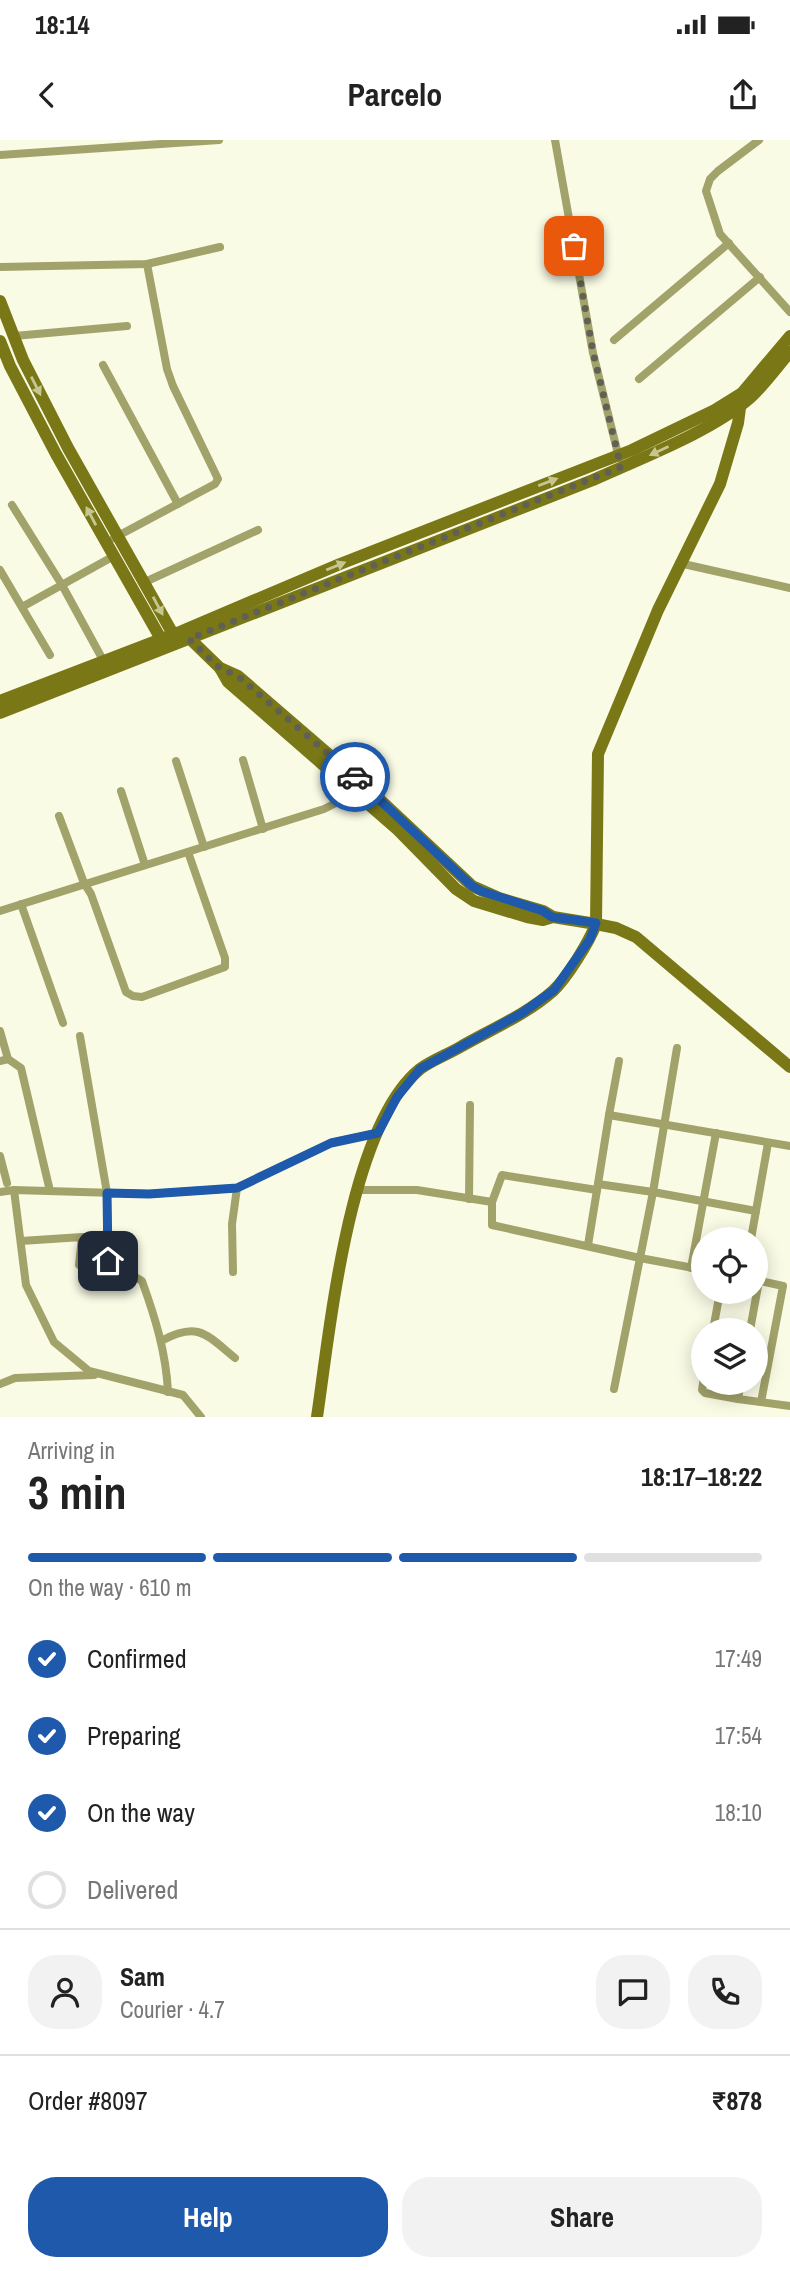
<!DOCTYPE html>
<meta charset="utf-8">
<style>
body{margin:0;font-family:"Archivo Narrow",sans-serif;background:#f2f2f2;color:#222;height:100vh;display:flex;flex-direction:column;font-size:26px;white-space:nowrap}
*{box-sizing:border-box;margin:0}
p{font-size:23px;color:#767676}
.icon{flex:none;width:38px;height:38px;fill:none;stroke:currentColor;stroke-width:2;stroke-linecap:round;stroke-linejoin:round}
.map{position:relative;height:1277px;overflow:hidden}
.panel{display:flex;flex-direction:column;background:#fff;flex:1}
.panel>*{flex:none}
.fabs{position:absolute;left:691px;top:1087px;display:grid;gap:14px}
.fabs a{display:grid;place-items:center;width:77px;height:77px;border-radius:50%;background:#fff;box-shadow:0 4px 18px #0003;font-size:35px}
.pin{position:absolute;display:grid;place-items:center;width:60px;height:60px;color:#fff;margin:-30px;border-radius:14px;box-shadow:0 4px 10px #0006}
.courier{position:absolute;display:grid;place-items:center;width:70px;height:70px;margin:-35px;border:5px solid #1e59ab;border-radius:50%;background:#fff;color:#222;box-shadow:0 2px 9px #0007}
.overview em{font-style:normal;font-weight:800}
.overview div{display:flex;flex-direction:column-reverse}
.overview{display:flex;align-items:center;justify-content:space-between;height:119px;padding:0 28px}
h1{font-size:46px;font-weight:800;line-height:52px}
.bar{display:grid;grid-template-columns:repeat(4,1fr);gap:10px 7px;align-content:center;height:84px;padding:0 28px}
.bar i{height:9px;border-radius:5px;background:#e0e0e0}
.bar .selected{background:#1e59ab}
.bar p{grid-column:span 4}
.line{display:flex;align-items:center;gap:18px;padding:0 28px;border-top:2px solid #e0e0e0}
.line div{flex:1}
.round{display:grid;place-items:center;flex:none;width:74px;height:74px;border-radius:28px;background:#f2f2f2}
ol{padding:0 28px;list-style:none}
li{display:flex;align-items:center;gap:21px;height:77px}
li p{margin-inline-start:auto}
li .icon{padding:7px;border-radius:50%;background:#1e59ab;color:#fff;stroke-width:4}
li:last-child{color:#767676}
li i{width:38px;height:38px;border:4px solid #e0e0e0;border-radius:50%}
.button{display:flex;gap:14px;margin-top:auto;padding:14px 28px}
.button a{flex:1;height:80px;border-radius:28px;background:#1e59ab;color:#fff;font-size:28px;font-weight:800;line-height:80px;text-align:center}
.button a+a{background:#f2f2f2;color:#222}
.status{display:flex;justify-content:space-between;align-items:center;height:49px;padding:0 35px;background:#fff;direction:ltr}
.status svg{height:19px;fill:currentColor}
header{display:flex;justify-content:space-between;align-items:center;height:91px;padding:0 28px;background:#fff;font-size:32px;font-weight:800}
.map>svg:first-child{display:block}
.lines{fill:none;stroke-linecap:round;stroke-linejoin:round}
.street{stroke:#a2a26b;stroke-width:8}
.secondary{stroke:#7a7716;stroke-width:12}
.oneway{fill:#c7c692}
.done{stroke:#606054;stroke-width:7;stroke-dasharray:0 12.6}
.route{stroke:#1e59ab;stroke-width:9}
</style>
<div class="status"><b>18:14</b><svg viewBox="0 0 49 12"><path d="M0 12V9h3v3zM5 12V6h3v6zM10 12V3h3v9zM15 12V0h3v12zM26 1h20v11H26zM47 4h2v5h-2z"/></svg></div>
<header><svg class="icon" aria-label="back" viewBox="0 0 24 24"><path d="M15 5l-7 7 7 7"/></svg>Parcelo<svg class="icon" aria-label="share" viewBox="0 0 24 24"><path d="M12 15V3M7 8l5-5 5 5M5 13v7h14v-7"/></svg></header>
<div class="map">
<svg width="790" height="1277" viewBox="0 0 790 1277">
<rect width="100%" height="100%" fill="#fafbe5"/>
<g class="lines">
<!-- street -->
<g class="street">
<path d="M555 0 593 213 619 318"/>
<path d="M759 0 718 31 710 39 706 51 720 94 790 172"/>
<path d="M0 15 219 0"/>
<path d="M0 127 147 124 220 107"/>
<path d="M14 196 127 186"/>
<path d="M614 200 729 103"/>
<path d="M103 225 178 364"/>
<path d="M639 239 760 137"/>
<path d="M12 365 62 445 103 520"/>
<path d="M114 398 215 344 218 339 173 246 167 229 147 124"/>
<path d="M679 423 790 448"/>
<path d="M0 430 50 515"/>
<path d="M145 442 258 390"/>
<path d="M22 467 114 416"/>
<path d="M243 620 263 689"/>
<path d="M176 621 204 707"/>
<path d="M121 651 145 725"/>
<path d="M59 676 84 743 91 754 126 852 133 856 142 857 225 827V818L188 712"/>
<path d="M21 764 63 883"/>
<path d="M0 771 324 669 340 661 356 647"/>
<path d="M0 891 8 919 0 921"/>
<path d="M80 896 107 1053 108 1121"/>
<path d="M8 919 21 928 50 1051"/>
<path d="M609 975 619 921"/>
<path d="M0 1016 7 1043"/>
<path d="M598 1044 653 1052 677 908"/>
<path d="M359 1050H417L492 1062 502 1035 597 1050 609 975 790 1006"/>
<path d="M0 1052 14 1050"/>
<path d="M469 1059 470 965"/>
<path d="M492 1062V1085L640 1118 653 1052 756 1071"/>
<path d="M751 1099 768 1003"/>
<path d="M21 1101 82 1097 79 1125 97 1134 108 1121 142 1141C155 1177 166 1212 168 1252"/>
<path d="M588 1105 597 1050"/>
<path d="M691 1128 716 993"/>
<path d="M233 1132 232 1084 237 1048"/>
<path d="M756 1140 783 1146 761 1262"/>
<path d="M713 1190 720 1152"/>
<path d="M750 1190 759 1141"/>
<path d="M161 1201C198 1181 206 1194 235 1218"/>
<path d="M704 1238 702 1250 705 1253 738 1259"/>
<path d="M741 1242 738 1259 790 1266"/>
<path d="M0 1244 15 1238 94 1235"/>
<path d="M614 1249 640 1118 704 1130"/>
<path d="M201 1277 183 1255 89 1231 54 1202 26 1145 14 1050 149 1054 237 1048 331 1003 377 993"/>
</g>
<!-- secondary -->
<g class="secondary">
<path d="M0 161 23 220 68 308 173 494"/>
<path d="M0 201 10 226 56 314 161 499"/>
<path d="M185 494 220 528 228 542 398 690 456 749 474 761 527 777 543 780 553 777 596 784 616 788 636 797 790 927"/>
<path d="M220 528 238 536 363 644 472 746 499 758 543 771 553 777"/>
<path d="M0 561 182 491 340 424 632 310 713 271 742 253 790 196"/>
<path d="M0 573 593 340C641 318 713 291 751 257 765 244 777 227 790 212"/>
<path d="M317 1277C330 1189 349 986 420 929 432 920 449 914 462 906 492 889 527 874 553 851 567 838 589 802 596 784L598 614 658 470 720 344 738 283 742 253"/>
</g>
</g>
<!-- one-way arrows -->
<defs><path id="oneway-solid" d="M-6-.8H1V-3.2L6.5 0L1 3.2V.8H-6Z" transform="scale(1.75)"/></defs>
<g class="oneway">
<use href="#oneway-solid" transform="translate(36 246) rotate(63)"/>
<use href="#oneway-solid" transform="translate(659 311) rotate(155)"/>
<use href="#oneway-solid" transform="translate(548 342) rotate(-21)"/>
<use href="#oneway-solid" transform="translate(91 376) rotate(-118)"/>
<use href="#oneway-solid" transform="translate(336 426) rotate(-22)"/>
<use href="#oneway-solid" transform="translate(158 466) rotate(62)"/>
</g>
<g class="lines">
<!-- done -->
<path class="done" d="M355 637 238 536 220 528 189 499 621 327 593 212 574 106"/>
<!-- route -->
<path class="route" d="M108 1121 107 1053 149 1054 237 1048 331 1003 378 993 397 957 420 929 522 873 554 850 590 799 596 783 552 777 543 771 481 751 472 746 355 637"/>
</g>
</svg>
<div class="fabs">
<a><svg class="icon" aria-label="locate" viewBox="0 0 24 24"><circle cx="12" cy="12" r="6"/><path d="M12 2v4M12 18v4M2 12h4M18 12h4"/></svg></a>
<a><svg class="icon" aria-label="layers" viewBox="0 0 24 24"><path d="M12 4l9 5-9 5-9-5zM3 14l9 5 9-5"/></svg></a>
</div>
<div class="pin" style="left:574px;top:106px;background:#ea580c"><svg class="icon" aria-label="bag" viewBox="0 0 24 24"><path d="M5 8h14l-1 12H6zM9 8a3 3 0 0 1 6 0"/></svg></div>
<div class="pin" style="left:108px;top:1121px;background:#1f2937"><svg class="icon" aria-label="home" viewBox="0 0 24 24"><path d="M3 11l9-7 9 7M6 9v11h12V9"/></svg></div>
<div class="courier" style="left:355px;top:637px"><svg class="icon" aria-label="car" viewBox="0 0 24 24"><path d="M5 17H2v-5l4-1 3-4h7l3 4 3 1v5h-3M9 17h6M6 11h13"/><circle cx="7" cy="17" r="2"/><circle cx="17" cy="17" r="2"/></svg></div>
</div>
<section class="panel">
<div class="overview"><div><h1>3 min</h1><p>Arriving in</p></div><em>18:17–18:22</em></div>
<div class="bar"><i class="selected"></i><i class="selected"></i><i class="selected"></i><i></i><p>On the way · 610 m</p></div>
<ol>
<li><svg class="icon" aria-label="check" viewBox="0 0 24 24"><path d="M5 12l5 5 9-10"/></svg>Confirmed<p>17:49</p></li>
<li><svg class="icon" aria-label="check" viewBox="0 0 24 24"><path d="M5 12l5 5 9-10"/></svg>Preparing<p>17:54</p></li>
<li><svg class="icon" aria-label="check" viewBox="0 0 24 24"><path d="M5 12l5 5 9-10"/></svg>On the way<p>18:10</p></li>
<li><i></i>Delivered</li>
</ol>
<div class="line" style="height:126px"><a class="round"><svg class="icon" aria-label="person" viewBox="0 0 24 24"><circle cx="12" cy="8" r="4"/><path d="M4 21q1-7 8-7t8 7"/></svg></a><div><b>Sam</b><p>Courier · 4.7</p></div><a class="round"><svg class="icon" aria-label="chat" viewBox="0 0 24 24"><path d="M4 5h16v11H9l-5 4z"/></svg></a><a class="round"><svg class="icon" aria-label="phone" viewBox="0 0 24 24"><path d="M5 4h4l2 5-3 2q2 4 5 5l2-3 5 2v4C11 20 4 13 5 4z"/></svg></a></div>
<div class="line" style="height:91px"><div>Order #8097</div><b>₹878</b></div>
<div class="button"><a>Help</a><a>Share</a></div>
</section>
